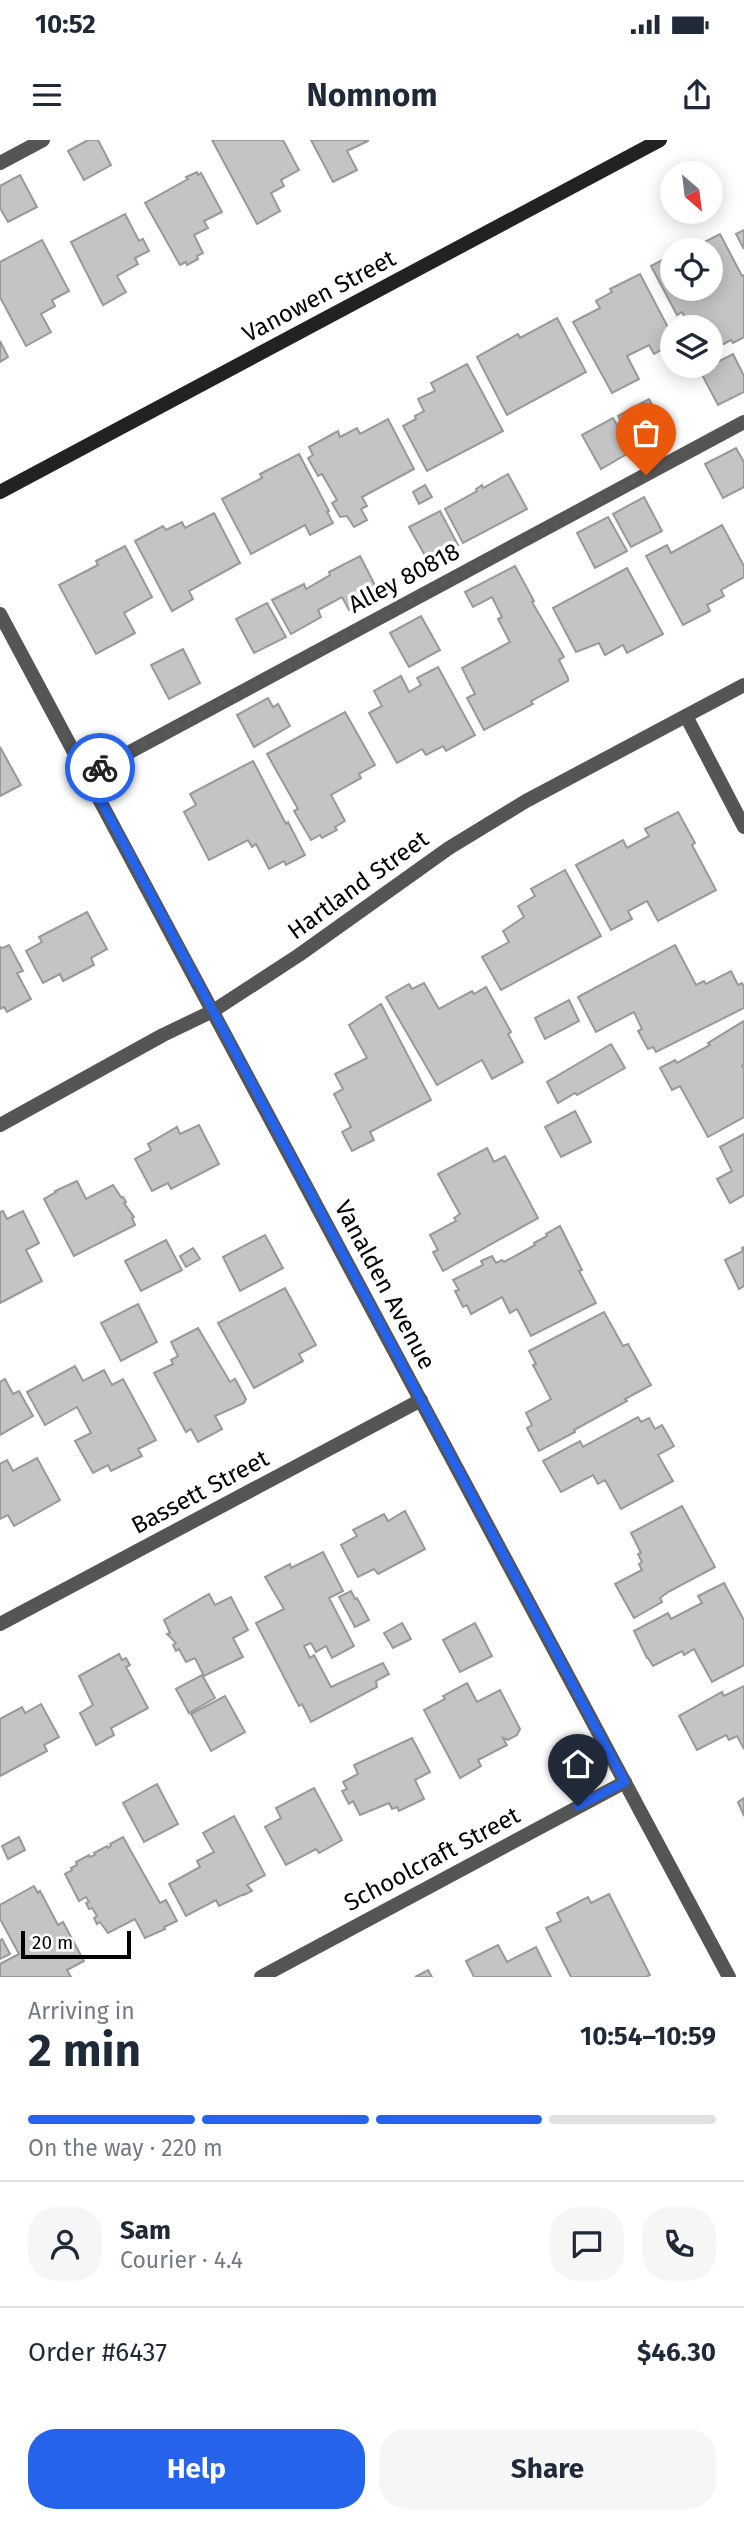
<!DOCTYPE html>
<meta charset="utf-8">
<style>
body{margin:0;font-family:"Fira Sans",sans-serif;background:#f6f6f7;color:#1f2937;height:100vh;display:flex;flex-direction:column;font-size:26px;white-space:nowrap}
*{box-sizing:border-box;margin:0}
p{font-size:23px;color:#747a83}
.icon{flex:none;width:38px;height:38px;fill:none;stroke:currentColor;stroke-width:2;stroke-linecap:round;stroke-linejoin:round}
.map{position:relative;height:1837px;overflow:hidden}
.drawer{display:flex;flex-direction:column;background:#fff;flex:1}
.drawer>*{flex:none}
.needle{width:46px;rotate:152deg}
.fabs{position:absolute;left:660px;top:21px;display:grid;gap:14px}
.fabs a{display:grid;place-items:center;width:63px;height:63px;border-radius:50%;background:#fff;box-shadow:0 4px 18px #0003;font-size:35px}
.scale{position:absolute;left:21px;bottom:18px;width:110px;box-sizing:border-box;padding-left:7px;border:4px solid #000;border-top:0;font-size:19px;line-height:24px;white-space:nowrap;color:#000;-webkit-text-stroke:5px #fff;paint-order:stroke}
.pin{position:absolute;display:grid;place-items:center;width:60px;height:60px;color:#fff;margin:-72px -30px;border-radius:50% 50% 50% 0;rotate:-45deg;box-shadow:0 0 7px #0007}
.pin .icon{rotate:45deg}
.courier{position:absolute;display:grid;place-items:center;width:70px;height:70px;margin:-35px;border:5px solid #2563eb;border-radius:50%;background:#fff;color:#222;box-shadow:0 2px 9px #0007}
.summary em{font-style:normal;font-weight:700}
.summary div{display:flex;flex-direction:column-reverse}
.summary{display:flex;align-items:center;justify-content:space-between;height:119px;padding:0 28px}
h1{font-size:46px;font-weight:700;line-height:52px}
.bar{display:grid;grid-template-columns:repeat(4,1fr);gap:10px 7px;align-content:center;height:84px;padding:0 28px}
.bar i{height:9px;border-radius:5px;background:#e0e1e3}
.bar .selected{background:#2563eb}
.bar p{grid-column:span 4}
.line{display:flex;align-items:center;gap:18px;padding:0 28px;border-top:2px solid #e0e1e3}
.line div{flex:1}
.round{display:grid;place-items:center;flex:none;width:74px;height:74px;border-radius:28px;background:#f6f6f7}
.primary-button{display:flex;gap:14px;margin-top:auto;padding:14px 28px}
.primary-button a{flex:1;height:80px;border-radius:28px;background:#2563eb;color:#fff;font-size:28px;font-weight:700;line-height:80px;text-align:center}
.primary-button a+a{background:#f6f6f7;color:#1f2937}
.status{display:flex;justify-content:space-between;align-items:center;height:49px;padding:0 35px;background:#fff;direction:ltr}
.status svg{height:19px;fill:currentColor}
header{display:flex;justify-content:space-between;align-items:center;height:91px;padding:0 28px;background:#fff;font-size:32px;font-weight:700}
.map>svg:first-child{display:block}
.building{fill:#c4c4c4;stroke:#999;stroke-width:2}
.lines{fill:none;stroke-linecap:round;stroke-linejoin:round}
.service{stroke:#555;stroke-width:14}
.minor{stroke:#555;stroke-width:14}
.tertiary{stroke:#555;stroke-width:14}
.secondary{stroke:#222;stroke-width:14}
.done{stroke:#595959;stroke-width:7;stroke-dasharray:0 12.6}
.route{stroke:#2563eb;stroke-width:9}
.labels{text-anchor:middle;stroke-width:7;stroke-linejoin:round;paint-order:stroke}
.street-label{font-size:24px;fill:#000;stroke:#fff}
</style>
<div class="status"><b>10:52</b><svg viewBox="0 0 49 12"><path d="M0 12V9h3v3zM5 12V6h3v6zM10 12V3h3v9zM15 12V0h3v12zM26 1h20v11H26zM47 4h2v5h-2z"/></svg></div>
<header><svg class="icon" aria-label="menu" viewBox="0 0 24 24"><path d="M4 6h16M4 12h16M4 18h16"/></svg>Nomnom<svg class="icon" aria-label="share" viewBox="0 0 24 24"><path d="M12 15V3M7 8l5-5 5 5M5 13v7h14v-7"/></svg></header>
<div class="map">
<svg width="744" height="1837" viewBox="0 0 744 1837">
<rect width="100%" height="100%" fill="#fff"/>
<!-- building -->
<g class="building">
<path d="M88 0H98L111 25 84 40 68 11Z"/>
<path d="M212 0H283L299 30 281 40 284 46 271 53 280 71 257 84Z"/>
<path d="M311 0H368V1L347 11 357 30 333 42Z"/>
<path d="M197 32 198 35 201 33 222 72 204 81 208 88 194 95 203 113 197 116 198 119 187 125 186 122 180 125 145 63 188 39 186 37Z"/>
<path d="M20 35 37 67 8 82 0 68V46Z"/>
<path d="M125 74 139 101 143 99 149 111 135 118 138 124 117 136 126 152 103 165 71 102Z"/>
<path d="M744 90V109L736 94Z"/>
<path d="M720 94 742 136 744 135V197L733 203 731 200 710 211V187H690L682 172 677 175 651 126 672 115V149H710V110H689Z"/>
<path d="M42 100 69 151 52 160 55 166 41 174 51 192 26 206 0 157V122Z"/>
<path d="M640 134 672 195V204L654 214 649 205 627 216 639 239 612 253 573 182 600 168 596 161 612 152 610 149Z"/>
<path d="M557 178 586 232 507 275 477 217 518 194 520 198Z"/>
<path d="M0 201 8 217 0 222Z"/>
<path d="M733 214 744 236V252L718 265 700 231Z"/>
<path d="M467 224 503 291 427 331 403 286 416 279 415 276 424 271 418 259 435 251 431 243Z"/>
<path d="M649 259 667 293 637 309 618 276Z"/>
<path d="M613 278 632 311 601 329 582 295Z"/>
<path d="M388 279 414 329 362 357 367 366 361 369 367 380 354 387 347 376 340 377 332 363 337 360 322 334 318 336 308 318 313 315 309 307 338 291 340 297 357 288 360 294Z"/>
<path d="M736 308 744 322V347L723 358 705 324Z"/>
<path d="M299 314 329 371 327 372 333 383 310 395 305 385 251 414 222 359 262 338 260 334Z"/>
<path d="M508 334 527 369 463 403 445 369 477 351 476 349 482 345 483 348Z"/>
<path d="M425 345 432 357 419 364 413 352Z"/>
<path d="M644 357 662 391 631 407 613 374Z"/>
<path d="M440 371 458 405 428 421 409 387Z"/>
<path d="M214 373 240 423 189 451 193 459 172 471 135 401 163 386 166 390 182 382 185 388Z"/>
<path d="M608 377 627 411 595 428 577 393Z"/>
<path d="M722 385 744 426V437L721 450 724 456 707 465 710 471 683 485 646 416 667 405 671 413Z"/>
<path d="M125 406 152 457 124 473 135 493 96 514 59 445 98 425 96 421Z"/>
<path d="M360 416 379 453 349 470 342 457 318 470 321 477 291 494 272 460 304 444 306 449 330 435 329 432Z"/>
<path d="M515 426 534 461 532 462 564 517 559 520 568 538V541L531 561 533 564 484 590 467 558 475 554 462 528 510 502 498 479 502 477 492 457 473 467 465 452Z"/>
<path d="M627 428 663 494 627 513 623 505 605 515 599 503 576 512 553 468Z"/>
<path d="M267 463 286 497 254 513 236 479Z"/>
<path d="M421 476 440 510 409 527 390 493Z"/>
<path d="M183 509 200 543 169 559 151 525Z"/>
<path d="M438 527 475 595 446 611 443 606 426 615 422 609 397 623 369 573 382 566 374 551 401 536 409 552 421 545 417 538Z"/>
<path d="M268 558 273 567 278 564 290 586 254 607 237 575Z"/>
<path d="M345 572 375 625 359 634 361 638 331 655 345 681 335 687 337 690 322 698 320 695 311 700 294 671 298 669 267 614Z"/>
<path d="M0 607 21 645 0 656Z"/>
<path d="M253 621 286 684 288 682 305 715 286 725 284 721 269 729 256 704 252 707 248 700 209 720 184 672 196 665 190 654Z"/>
<path d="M678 672 695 703 692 705 716 750 658 781 647 761 628 771 632 779 611 790 576 725 623 700 627 708 649 696 645 689Z"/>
<path d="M565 730 601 796 501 850 482 817 509 802 503 791 524 777 518 766 535 756 531 749Z"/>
<path d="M87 772 107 809 91 818 94 825 63 841 60 834 43 843 26 811 42 802 39 797Z"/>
<path d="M9 805 23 831 17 833 31 859 7 872 4 867 0 869V807L3 808Z"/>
<path d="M675 805 696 845 704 841 706 844 731 831 738 845 742 843 744 847V868L656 912 653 907 648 909 638 891 642 889 634 872 596 892 578 857Z"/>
<path d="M424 843 439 869 472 851 474 854 486 847 511 892 508 894 523 922 492 939 482 920 437 945 386 857 409 844 412 849Z"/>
<path d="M569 860 579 881 545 899 535 878Z"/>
<path d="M381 864 431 960 370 992 374 1000 352 1011 342 992 351 987 334 954 343 949 335 934 367 918 349 885Z"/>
<path d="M744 881V925L742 926 744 929V977L708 997 680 946 672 950 660 928 675 920 677 923 710 905 708 903Z"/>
<path d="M611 904 625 928 577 955 575 953 558 963 547 942Z"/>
<path d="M575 971 591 1002 561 1017 545 987Z"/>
<path d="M199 985 219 1024 171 1049 168 1043 152 1051 135 1019 151 1010 148 1004 177 987 180 994Z"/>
<path d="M744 994V1055L730 1063 717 1039 732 1031 720 1007Z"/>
<path d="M487 1008 494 1022 505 1016 538 1078 443 1131 433 1112 438 1110 430 1095 456 1081 454 1078 460 1074 438 1034Z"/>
<path d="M77 1041 86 1059 113 1045 121 1057H123L126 1062 124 1063 134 1077 132 1078 135 1085 74 1116 44 1059 56 1052 55 1051Z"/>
<path d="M3 1071 7 1079 23 1071 39 1103 26 1110 42 1141 0 1163V1072Z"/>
<path d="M560 1086 582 1130 579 1131 596 1163 531 1196 517 1169 510 1173 502 1157 471 1174 467 1165 463 1167 455 1151 459 1150 453 1140 483 1125 481 1121 492 1116 496 1123 502 1120 504 1122 535 1105 534 1103 547 1096 546 1094Z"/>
<path d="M265 1095 283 1128 240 1151 223 1117Z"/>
<path d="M166 1100 182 1130 141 1151 125 1121Z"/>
<path d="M744 1107V1146L739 1149 725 1120 743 1111 742 1108Z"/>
<path d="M193 1108 200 1119 186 1127 180 1116Z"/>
<path d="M285 1148 316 1205 299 1214 303 1221 254 1248 218 1183Z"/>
<path d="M138 1164 157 1202 121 1221 101 1183Z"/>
<path d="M604 1172 623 1206 628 1204 651 1245 625 1259 627 1261 574 1290 575 1292 539 1311 527 1288 532 1285 526 1273 551 1259 533 1225 536 1224 529 1211Z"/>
<path d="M198 1188 230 1242 235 1239 246 1259 244 1263 215 1276 222 1289 198 1302 191 1289 186 1292 154 1233 173 1224 171 1220 178 1216 171 1202Z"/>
<path d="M75 1226 83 1241 104 1230 112 1245 123 1239 156 1300 138 1309 142 1316 111 1331 108 1325 93 1333 75 1301 91 1293 77 1267 45 1285 27 1252Z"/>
<path d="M5 1239 13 1254 19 1251 33 1276 0 1295V1242Z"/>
<path d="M638 1277 641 1282 649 1278 655 1289 662 1285 674 1306 658 1315 673 1341 621 1369 605 1340 598 1344 593 1335 561 1352 543 1321 580 1301 583 1307Z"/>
<path d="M37 1318 60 1360 14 1386 8 1375 0 1379V1324L7 1320 13 1331Z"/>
<path d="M682 1366 715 1427 668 1452 660 1458 662 1462 634 1478 615 1444 642 1430 639 1424 642 1422 638 1414 641 1413 631 1393Z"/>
<path d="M405 1371 425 1409 378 1434 374 1429 358 1437 341 1405 357 1396 353 1390 384 1374 388 1381Z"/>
<path d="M323 1412 343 1451 329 1458 354 1506 332 1518 326 1506 316 1512 311 1503 304 1506 310 1518 314 1515 331 1547 383 1523 389 1534 376 1541 377 1547 311 1582 302 1564 299 1566 256 1483 284 1469 265 1437 290 1424 291 1428Z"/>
<path d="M724 1443 744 1480V1525L712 1542 694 1509 684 1515 682 1511 653 1526 648 1518H647L634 1491 668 1473 671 1479 702 1463 698 1456Z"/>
<path d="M351 1451 355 1459 357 1458 369 1480 355 1487 339 1457Z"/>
<path d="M209 1454 215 1465 231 1457 248 1490 233 1498 243 1517 204 1536 195 1518 186 1522 179 1509 176 1511 173 1505 176 1503 167 1494 170 1493 164 1480Z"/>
<path d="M402 1483 411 1499 393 1508 384 1493Z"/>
<path d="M475 1483 492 1516 460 1532 443 1500Z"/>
<path d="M119 1514 122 1520 126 1518 130 1525 126 1527 148 1568 111 1588 114 1595 96 1605 80 1573 93 1565 79 1536Z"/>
<path d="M202 1535 215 1558 189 1573 176 1549Z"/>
<path d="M467 1543 477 1562 500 1550 520 1589 517 1595 508 1600 503 1598 507 1605 478 1620 481 1626 460 1638 424 1570 445 1559 443 1556Z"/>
<path d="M744 1546V1609L737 1596 729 1600 726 1595 697 1610 679 1576 722 1552 724 1556Z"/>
<path d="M225 1556 245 1592 211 1611 191 1574Z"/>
<path d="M41 1564 59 1597 44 1605 47 1611 0 1636V1579L22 1567 25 1573Z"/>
<path d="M412 1598 430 1632 415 1640 424 1659 399 1671 397 1667 392 1669 389 1663 360 1675 353 1661 349 1664 342 1651 347 1649 343 1642 358 1634 354 1625Z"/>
<path d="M157 1644 178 1684 144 1702 123 1663Z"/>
<path d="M314 1648 342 1700 319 1713 316 1709 286 1725 265 1687 281 1678 276 1668Z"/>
<path d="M744 1658V1676L738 1662Z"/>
<path d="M234 1676 265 1735 247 1745 252 1751 244 1755V1754L219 1766 216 1760 186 1776 169 1744 200 1727 197 1721 214 1712 203 1693Z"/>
<path d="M19 1697 25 1710 8 1719 2 1706Z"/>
<path d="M123 1697 160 1763 166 1760 177 1781 164 1787 165 1789 145 1798 135 1779 108 1793 100 1782 97 1784 94 1778 97 1776 92 1768 89 1769 86 1763 89 1762 86 1757 79 1761 65 1734 72 1730 71 1728 77 1725 76 1722 89 1715 90 1717 95 1715 94 1713 107 1706 108 1708 111 1706 110 1704Z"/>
<path d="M34 1746 38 1753 40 1751 58 1785 63 1782 84 1821 67 1830 71 1837H0V1824L19 1814 0 1779V1765Z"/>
<path d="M609 1754 650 1835 646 1837H571L546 1788 561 1781 557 1773 588 1757 591 1763Z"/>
<path d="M2 1799 10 1814 0 1819V1800Z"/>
<path d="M498 1805 507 1822 536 1807 551 1837H474L466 1821Z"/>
<path d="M428 1830 432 1837H415Z"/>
</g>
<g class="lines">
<!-- service -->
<g class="service">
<path d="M0 23 43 0"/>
<path d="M87 635 744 282"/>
</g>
<!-- minor -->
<g class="minor">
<path d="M686 576 744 687"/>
<path d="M0 985 163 895 213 871 299 815 449 708 526 661 744 545"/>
<path d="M0 1484 421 1260"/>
<path d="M261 1837 625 1642"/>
</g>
<!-- tertiary -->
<path class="tertiary" d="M0 474 729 1837"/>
<!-- secondary -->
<path class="secondary" d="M0 352 660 0"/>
</g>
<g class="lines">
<!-- done -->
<path class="done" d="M100 628 646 335"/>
<!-- route -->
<path class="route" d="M100 628 87 635 625 1642 578 1666"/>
</g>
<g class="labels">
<!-- street labels -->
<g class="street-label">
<text transform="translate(319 156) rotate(-28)" y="8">Vanowen Street</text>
<text transform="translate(404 438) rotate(-28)" y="8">Alley 80818</text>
<text transform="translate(358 745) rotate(-36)" y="8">Hartland Street</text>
<text transform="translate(385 1145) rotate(62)" y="8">Vanalden Avenue</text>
<text transform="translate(200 1352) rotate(-28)" y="8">Bassett Street</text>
<text transform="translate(432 1719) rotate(-28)" y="8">Schoolcraft Street</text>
</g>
</g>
</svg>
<div class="fabs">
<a><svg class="needle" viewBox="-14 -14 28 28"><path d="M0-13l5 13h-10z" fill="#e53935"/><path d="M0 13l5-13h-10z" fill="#747a83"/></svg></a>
<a><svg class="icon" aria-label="locate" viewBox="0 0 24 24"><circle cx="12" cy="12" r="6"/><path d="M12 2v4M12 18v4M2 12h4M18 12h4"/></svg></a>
<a><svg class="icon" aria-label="layers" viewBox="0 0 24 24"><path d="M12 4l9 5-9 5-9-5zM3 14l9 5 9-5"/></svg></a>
</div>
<div class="scale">20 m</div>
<div class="pin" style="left:646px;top:335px;background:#ea580c"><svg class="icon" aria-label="bag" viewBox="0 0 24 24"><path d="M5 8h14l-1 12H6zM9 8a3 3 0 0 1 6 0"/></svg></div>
<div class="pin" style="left:578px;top:1666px;background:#1f2937"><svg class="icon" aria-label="home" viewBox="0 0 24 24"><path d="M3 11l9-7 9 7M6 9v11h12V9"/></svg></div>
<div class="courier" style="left:100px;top:628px"><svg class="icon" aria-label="bike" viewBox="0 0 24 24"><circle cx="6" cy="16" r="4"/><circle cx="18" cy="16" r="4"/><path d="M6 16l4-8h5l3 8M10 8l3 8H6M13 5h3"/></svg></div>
</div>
<section class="drawer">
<div class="summary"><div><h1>2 min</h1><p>Arriving in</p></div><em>10:54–10:59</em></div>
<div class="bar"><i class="selected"></i><i class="selected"></i><i class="selected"></i><i></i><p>On the way · 220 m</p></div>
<div class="line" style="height:126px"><a class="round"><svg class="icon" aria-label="person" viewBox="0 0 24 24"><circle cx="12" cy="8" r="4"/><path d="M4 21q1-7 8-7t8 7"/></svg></a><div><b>Sam</b><p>Courier · 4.4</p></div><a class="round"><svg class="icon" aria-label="chat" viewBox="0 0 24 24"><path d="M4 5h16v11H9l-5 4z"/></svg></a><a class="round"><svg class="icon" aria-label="phone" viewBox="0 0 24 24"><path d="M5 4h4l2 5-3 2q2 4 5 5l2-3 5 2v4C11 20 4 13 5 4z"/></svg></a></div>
<div class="line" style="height:91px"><div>Order #6437</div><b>$46.30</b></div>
<div class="primary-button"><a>Help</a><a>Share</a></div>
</section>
